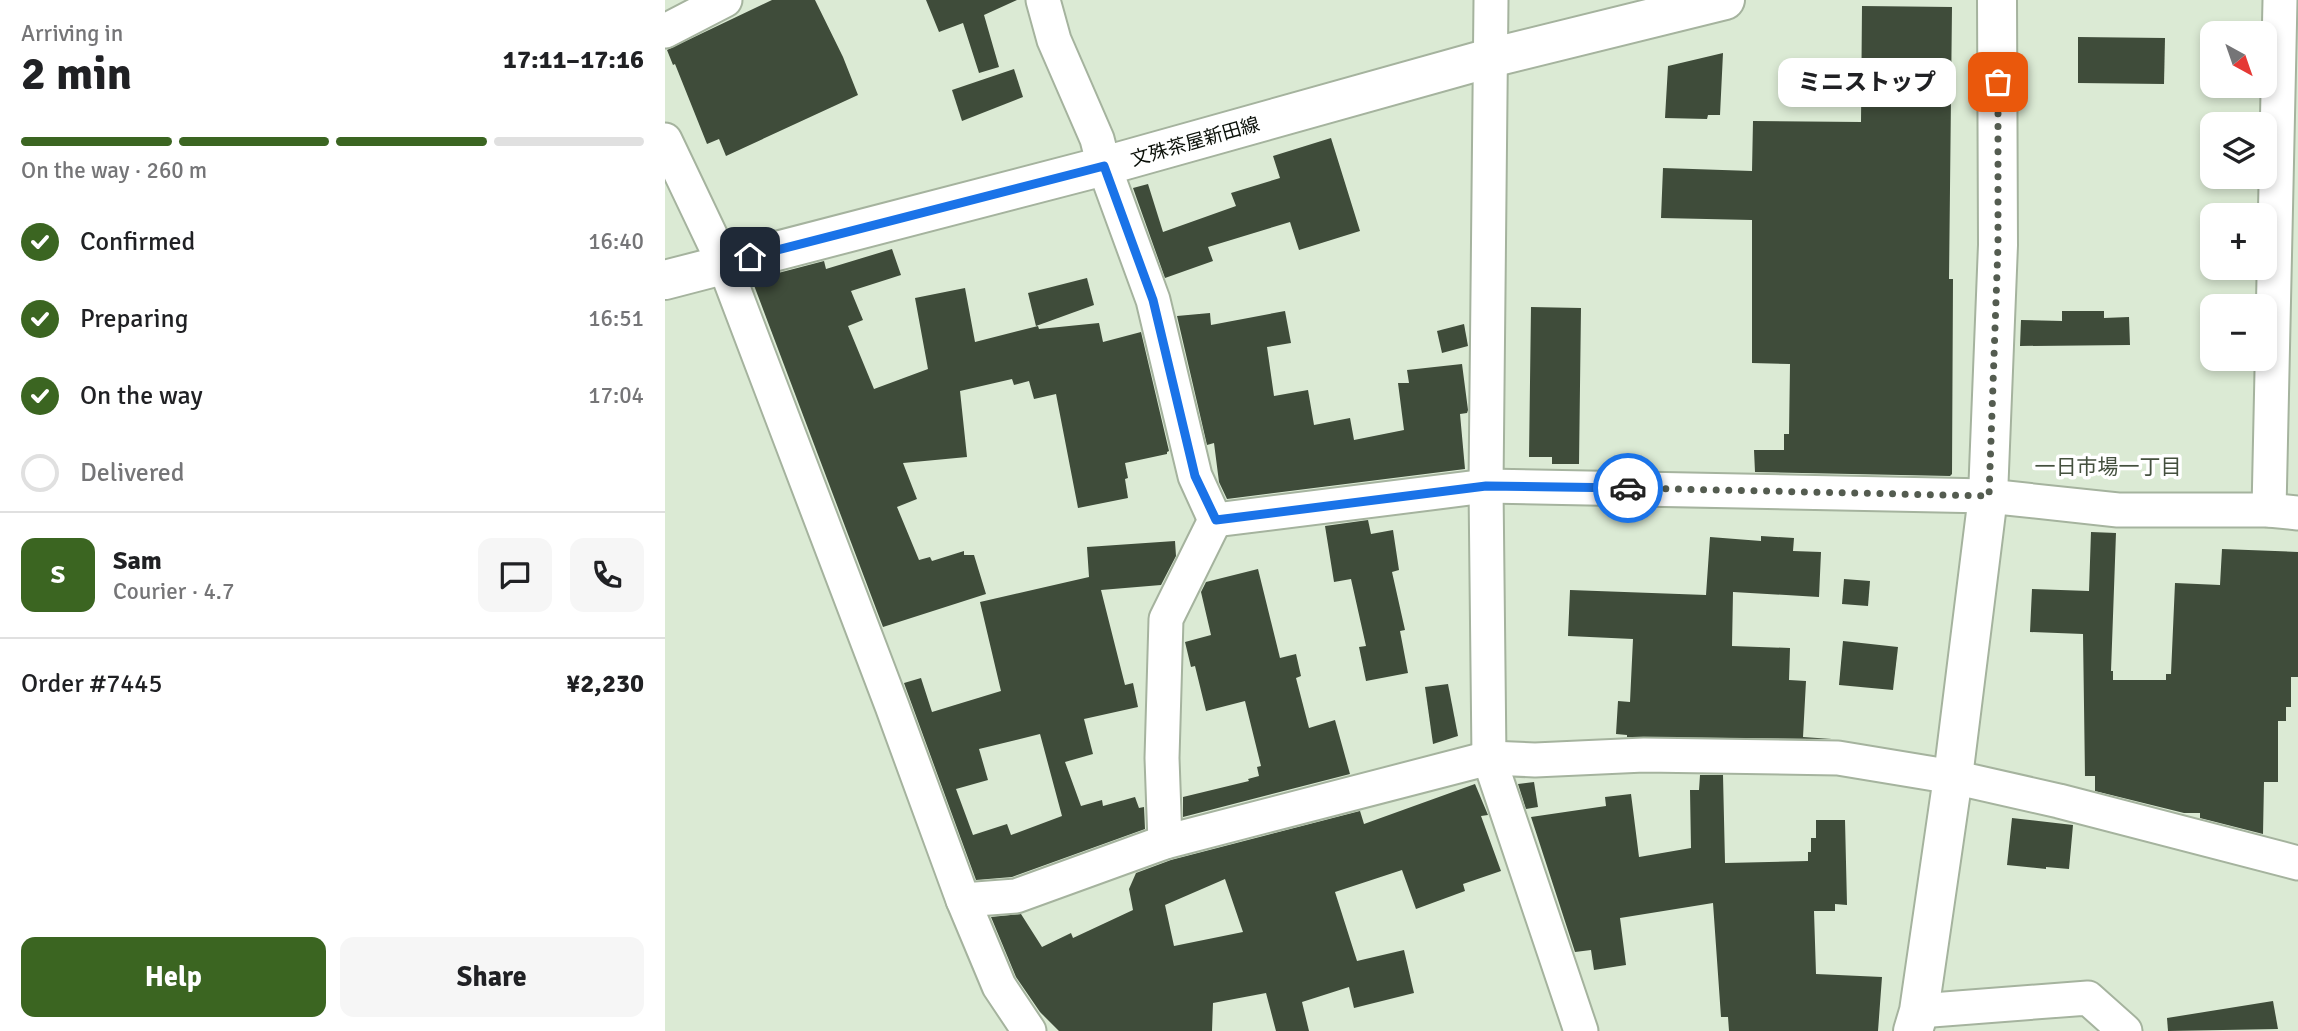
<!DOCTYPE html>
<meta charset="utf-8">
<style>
body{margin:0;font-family:Signika,"Noto Sans JP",sans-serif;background:#f6f6f6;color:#202124;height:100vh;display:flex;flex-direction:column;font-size:26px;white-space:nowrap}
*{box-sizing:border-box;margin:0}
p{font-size:23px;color:#757577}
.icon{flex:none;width:38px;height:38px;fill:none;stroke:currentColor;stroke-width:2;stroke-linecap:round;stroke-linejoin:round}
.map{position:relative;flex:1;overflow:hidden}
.sheet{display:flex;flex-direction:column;background:#fff;width:665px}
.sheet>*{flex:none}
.needle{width:46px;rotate:140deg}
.fabs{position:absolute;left:1535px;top:21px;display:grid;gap:14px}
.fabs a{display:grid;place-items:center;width:77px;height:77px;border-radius:14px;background:#fff;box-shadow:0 4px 10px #0003;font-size:35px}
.pin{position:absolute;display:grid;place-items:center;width:60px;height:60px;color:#fff;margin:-30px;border-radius:14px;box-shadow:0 4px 10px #0006}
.courier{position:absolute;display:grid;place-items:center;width:70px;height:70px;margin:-35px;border:5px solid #1a73e8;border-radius:50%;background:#fff;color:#222;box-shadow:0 2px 9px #0007}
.bubble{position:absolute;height:49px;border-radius:14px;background:#fff;box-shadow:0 4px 10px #0003;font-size:23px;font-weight:800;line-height:49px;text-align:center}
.head em{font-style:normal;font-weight:800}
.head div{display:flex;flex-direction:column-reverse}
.head{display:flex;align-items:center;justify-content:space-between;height:119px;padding:0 21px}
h1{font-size:46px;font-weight:800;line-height:52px}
.bar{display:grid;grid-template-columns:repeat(4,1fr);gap:10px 7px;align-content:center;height:84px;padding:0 21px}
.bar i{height:9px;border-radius:5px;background:#e0e0e0}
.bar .on{background:#3b6521}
.bar p{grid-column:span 4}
.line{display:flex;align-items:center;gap:18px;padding:0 21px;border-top:2px solid #e0e0e0}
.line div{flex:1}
.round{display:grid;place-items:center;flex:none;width:74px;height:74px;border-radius:14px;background:#f6f6f6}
ol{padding:0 21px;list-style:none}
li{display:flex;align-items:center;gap:21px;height:77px}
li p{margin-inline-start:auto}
li .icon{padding:7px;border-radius:50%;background:#3b6521;color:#fff;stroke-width:4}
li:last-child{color:#757577}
li i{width:38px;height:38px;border:4px solid #e0e0e0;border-radius:50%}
.primary-button{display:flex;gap:14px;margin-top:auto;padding:14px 21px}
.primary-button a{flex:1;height:80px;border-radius:14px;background:#3b6521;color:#fff;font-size:28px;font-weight:800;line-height:80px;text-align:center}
.primary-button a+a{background:#f6f6f6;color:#202124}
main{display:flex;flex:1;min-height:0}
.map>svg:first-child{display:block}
.building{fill:#3f4c3a;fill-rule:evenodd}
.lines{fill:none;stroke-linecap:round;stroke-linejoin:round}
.minor-casing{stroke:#a5b39e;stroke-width:37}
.tertiary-casing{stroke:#a5b39e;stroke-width:42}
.secondary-casing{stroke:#a5b39e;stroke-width:42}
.minor{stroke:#fff;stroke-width:33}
.tertiary{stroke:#fff;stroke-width:38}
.secondary{stroke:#fff;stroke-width:38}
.done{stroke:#545c50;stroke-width:7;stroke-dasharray:0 12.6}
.route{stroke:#1a73e8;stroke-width:9}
.labels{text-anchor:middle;stroke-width:7;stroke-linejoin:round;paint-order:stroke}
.street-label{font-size:19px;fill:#0b1009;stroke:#fff}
.neighbourhood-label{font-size:21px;fill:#44503e;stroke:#fff}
</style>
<main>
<section class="sheet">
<div class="head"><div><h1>2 min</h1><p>Arriving in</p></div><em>17:11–17:16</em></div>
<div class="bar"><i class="on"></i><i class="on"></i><i class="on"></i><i></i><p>On the way · 260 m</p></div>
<ol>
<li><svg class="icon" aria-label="check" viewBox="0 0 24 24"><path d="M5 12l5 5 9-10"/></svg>Confirmed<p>16:40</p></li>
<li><svg class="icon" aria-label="check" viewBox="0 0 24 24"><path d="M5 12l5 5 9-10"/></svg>Preparing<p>16:51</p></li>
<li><svg class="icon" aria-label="check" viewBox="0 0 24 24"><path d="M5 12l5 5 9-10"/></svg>On the way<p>17:04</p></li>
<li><i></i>Delivered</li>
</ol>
<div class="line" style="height:126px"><b class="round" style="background:#3b6521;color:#fff">S</b><div><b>Sam</b><p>Courier · 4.7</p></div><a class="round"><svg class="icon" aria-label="chat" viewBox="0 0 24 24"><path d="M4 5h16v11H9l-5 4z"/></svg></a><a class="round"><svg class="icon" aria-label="phone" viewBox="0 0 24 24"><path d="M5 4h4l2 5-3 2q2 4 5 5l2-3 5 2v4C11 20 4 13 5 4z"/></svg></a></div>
<div class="line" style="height:91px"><div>Order #7445</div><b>¥2,230</b></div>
<div class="primary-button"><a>Help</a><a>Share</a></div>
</section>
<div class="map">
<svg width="1633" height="1031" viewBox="0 0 1633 1031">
<rect width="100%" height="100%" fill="#dbead4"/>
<!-- building -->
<g class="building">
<path d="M107 0H150L178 57 193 95 61 156 54 139 42 144 10 64 8 65 2 50Z"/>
<path d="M261 0H352L319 15 334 67 314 73 298 23 274 32Z"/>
<path d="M1197 6 1287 7 1284 279H1288L1287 474 1285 476 1090 472 1089 450H1119V434H1124L1125 364 1087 363V220L996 218 998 168 1087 171 1088 121 1196 122Z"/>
<path d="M1413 37 1500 38 1499 84 1413 83Z"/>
<path d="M1058 53 1055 115H1043L1042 119 1000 118 1003 66Z"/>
<path d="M349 69 358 97 297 121 287 90Z"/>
<path d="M666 138 695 231 634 250 625 222 543 247 548 261 500 278 468 188 483 184 498 232 571 206 566 193 615 178 608 156Z"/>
<path d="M227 249 236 275 186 291 198 320 183 326 209 389 263 369 250 298 300 288 310 342 373 326 374 329 434 323 438 342 476 332 504 451 502 452V454L460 463 463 478 460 479 463 498 413 508 391 394 369 399 364 381 349 385 347 379 295 391 302 457 238 463 252 499 232 507 254 560 265 557 267 561 299 551V555H309L321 594 218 627 87 280 159 261 161 269Z"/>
<path d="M422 278 429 305 371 326 363 293Z"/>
<path d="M866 307 916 308 914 464H887V457H864Z"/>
<path d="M620 311 626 343 602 347 609 396 643 390 649 425 685 418 689 440 739 430 733 383H744L742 370 797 364 803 410 802 413 795 414 800 469 562 499 554 482 549 443 542 445 512 316 545 313 546 325Z"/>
<path d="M1397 311H1439V318L1464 317 1465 345 1355 346 1356 320 1397 321Z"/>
<path d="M799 324 803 346 777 353 772 331Z"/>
<path d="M703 520 706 534 728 530 734 570 727 572 740 630 735 631 743 673 701 681 694 647 701 646 686 579 669 582 660 526Z"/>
<path d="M1426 532 1451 533 1446 671H1448V680H1501V674H1506L1510 583 1555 585 1557 549 1633 552V677H1626V707H1621V721H1613V782H1599L1598 834 1535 818V813H1519L1430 791V776H1420L1418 634 1365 632 1367 589 1424 591Z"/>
<path d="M1096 536 1129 538 1128 551 1156 552 1154 597 1068 592 1067 646 1125 648 1124 680 1141 681 1138 737 1167 739 962 737V735L951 734 953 701 965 702 968 639 903 636 905 590 1041 595 1045 537 1096 541Z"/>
<path d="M510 541 511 556 496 585 436 590 460 685 468 683 473 707 419 719 428 754 400 762 416 806 437 800 438 806 470 797 474 808 479 807 480 829 347 877 311 880 239 683 256 678 267 712 336 691 315 602 424 577 422 547ZM375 734 397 816 346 835 342 824 308 835 291 789 323 780 314 749Z"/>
<path d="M593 569 615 658 631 654 636 676 631 678 644 728 670 720 685 774 518 817V797L584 781 583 779 594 776 592 767 596 766 580 701 541 711 530 666 526 667 520 642 546 635 536 592 541 582Z"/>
<path d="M1179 579 1205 581 1203 606 1177 604Z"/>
<path d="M1178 641 1233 647 1228 690 1174 685Z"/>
<path d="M783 684 793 736 768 744 760 687Z"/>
<path d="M1035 775H1058L1060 863 1143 861V852H1146V838H1151V820H1180L1182 905 1170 904V911H1149L1151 974 1217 977 1213 1031H1064L1063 1017H1056L1048 903 955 918 961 965 929 970 926 950 910 952 866 817 941 806 940 797 966 794 974 857 1026 848 1025 790H1034Z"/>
<path d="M869 782 873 807 861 809 853 784Z"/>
<path d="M810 784 823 815 816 816 836 871 798 884 800 891 751 909 737 870 670 892 692 961 739 950 749 993 689 1008 684 987 637 1002 644 1031H611L601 993 548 1003 547 1031H394L375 1012 351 977 326 917 356 914 377 947 406 933 408 938 468 910 464 889 471 873 506 860 695 811 699 824ZM560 879 578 932 509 946 500 905Z"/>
<path d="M1347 818 1408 825 1404 869 1381 867V869L1342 865Z"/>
<path d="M1608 1001 1613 1029 1503 1031 1502 1018Z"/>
</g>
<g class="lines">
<defs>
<g id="minor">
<path d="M378 0 389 40 432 139 439 166 488 300 530 476 550 520"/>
<path d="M826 0 821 486 824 758 916 1031"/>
<path d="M0 31 60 0"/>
<path d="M0 140 59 264 227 706 298 900 334 986 364 1031"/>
<path d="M1604 510 1615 0"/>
<path d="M550 520 821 486 1323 496 1453 510H1604L1633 513"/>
<path d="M500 842 497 758 501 619 550 520"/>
<path d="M298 900 351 896 500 842 824 758 870 760 979 755 1173 758 1288 777 1394 801 1633 863"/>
<path d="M1254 1011 1423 998 1460 1031"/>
</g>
<path id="tertiary" d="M1248 1031 1254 1011 1288 777 1323 496 1333 245 1332 0"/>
<path id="secondary" d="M0 280 439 166 825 58 1060 0"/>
</defs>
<!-- minor casing -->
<use href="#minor" class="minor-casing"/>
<!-- tertiary casing -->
<use href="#tertiary" class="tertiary-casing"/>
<!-- secondary casing -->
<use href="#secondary" class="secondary-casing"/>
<!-- minor -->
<use href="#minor" class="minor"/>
<!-- tertiary -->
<use href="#tertiary" class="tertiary"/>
<!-- secondary -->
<use href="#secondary" class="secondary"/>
</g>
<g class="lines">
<!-- done -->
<path class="done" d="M963 488 1324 496 1333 245V82"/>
<!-- route -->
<path class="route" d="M85 257 439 166 488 300 530 476 551 520 821 486 963 488"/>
</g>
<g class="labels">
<!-- street labels -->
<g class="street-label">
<text transform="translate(530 141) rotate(-16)" y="7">文殊茶屋新田線</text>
</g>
<!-- neighbourhood labels -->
<g class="neighbourhood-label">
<text x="1443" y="474">一日市場一丁目</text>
</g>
</g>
</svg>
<div class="fabs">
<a><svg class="needle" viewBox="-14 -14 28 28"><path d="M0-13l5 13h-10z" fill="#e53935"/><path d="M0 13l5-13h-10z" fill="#757577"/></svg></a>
<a><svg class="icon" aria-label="layers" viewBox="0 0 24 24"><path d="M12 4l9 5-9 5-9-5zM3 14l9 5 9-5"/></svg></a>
<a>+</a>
<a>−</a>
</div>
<div class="pin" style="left:1333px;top:82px;background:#ea580c"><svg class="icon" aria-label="bag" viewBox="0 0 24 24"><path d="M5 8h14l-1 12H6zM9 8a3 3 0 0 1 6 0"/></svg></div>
<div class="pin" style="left:85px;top:257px;background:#1f2937"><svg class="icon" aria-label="home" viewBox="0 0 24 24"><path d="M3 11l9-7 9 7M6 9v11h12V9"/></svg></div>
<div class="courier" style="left:963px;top:488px"><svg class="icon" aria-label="car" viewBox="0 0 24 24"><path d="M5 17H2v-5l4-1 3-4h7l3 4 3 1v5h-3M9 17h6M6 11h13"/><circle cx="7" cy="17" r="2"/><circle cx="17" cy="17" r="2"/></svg></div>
<div class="bubble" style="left:1113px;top:58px;width:178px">ミニストップ</div>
</div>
</main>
